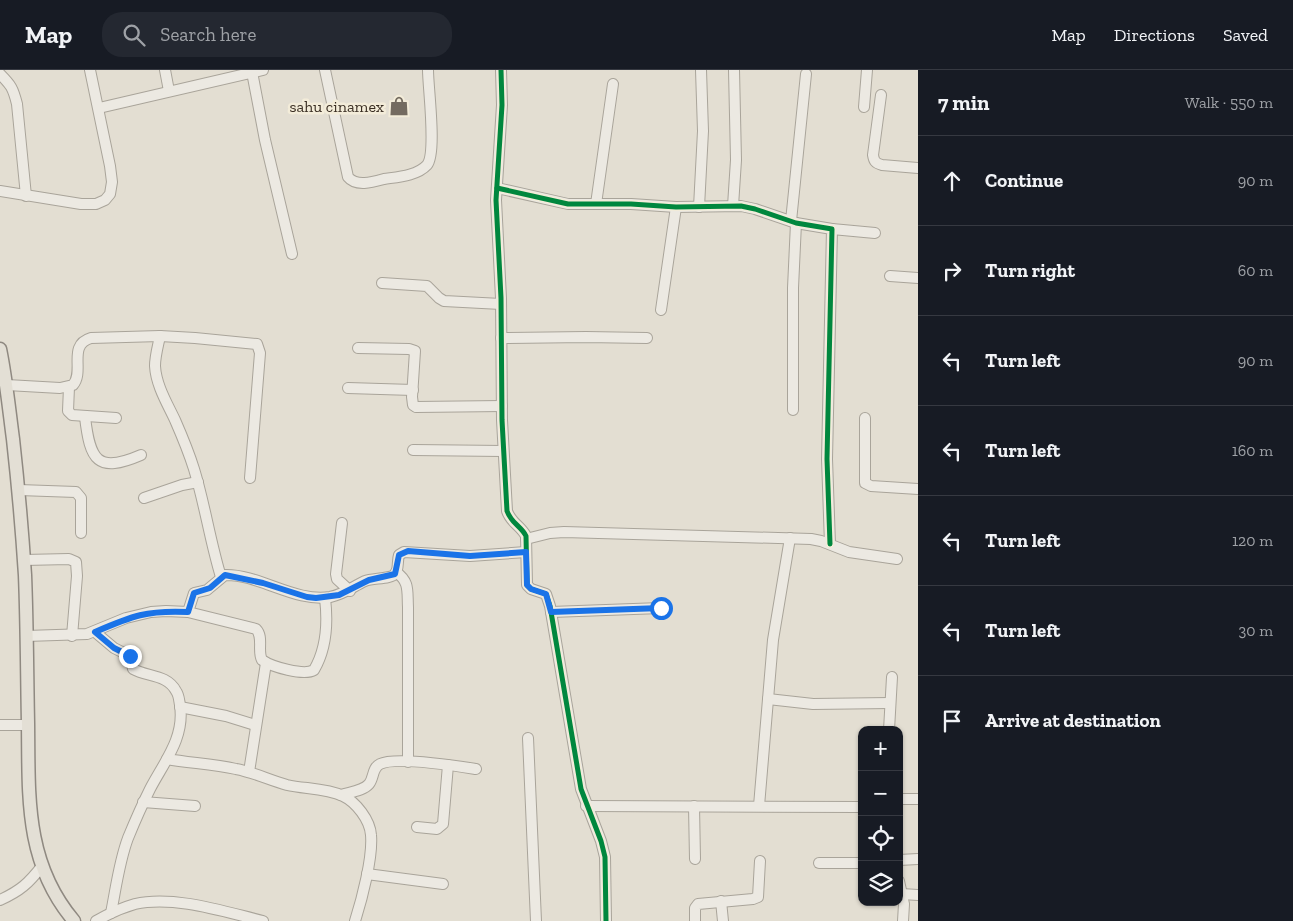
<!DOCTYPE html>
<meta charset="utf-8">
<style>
body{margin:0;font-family:"Zilla Slab",serif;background:#242831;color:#f1f3f6}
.controls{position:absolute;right:15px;bottom:15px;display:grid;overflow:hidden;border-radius:10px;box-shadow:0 1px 4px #0004}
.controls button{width:45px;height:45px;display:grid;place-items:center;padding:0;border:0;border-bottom:1px solid #363941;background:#171b24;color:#f1f3f6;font:25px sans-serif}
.stop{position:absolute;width:15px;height:15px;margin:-11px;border:4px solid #1a73e8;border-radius:50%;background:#fff}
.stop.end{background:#1a73e8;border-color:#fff;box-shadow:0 1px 5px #0008}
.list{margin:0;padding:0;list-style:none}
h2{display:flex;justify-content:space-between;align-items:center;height:65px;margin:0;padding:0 20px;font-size:21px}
h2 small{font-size:16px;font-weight:400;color:#9ea1a6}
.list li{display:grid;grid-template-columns:32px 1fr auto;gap:15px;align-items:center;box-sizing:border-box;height:90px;padding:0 20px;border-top:1px solid #363941}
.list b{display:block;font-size:19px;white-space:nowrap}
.list em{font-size:16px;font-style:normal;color:#9ea1a6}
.icon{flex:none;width:28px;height:28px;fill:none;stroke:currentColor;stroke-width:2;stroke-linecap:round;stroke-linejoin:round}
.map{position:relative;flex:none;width:918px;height:851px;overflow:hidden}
header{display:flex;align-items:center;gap:30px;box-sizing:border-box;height:70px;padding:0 25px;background:#171b24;border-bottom:1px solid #363941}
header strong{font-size:24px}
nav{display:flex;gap:28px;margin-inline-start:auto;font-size:18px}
.search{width:350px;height:45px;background:#242831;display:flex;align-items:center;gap:12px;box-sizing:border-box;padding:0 18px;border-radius:20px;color:#9ea1a6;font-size:19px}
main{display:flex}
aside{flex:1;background:#171b24}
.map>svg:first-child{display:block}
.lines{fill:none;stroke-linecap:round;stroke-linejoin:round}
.minor-casing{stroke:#a9a49a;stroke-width:12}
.major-casing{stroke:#8f8981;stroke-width:15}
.minor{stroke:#ece9e2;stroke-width:10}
.major{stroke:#e3dfd5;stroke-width:12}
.cycleway-casing{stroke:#f3ecd9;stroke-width:8}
.cycleway{stroke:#00873e;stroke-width:5}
.route{stroke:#1a73e8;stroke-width:6}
.labels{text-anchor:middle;stroke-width:5;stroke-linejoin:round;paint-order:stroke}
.poi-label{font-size:16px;fill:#392d22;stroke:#f3ecd9;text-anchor:end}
</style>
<header>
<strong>Map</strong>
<div class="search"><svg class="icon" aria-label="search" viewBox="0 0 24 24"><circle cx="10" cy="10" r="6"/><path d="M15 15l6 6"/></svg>Search here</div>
<nav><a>Map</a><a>Directions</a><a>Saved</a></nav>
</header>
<main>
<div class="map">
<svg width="918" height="851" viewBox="0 0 918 851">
<rect width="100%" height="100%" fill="#e3ded2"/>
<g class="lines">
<defs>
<g id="minor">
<polyline points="165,0 169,21"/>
<path d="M325,0l23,107c8,10 25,5 36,2 13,-2 33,-3 43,-14 10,-12 1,-77 1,-95"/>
<path d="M501,0l1,35 -6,95 5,98 1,122 5,91c4,12 14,15 19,25l1,49 4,4 15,5 4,12 31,183 20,52 4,16 1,64"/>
<polyline points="252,2 265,70 292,184"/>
<path d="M0,4c11,11 13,14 17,30l9,92"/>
<path d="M881,25l-8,60c1,6 2,8 9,10l36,3"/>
<polyline points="864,37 867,0"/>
<polyline points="99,38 263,0"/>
<polyline points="497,118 568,134 631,134 676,137 741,136 755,139 796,153 832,159 827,389 830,474"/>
<polyline points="0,121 81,134 96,134 105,130 110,124 112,112 110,96 90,0"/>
<polyline points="596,134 613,14"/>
<polyline points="733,136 736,90 734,0"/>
<polyline points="699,137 703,61 701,0"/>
<polyline points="791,151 806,4"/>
<polyline points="832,159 875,163"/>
<polyline points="890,206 918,208"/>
<polyline points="382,213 427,216 439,228 444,231 501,234"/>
<polyline points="661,240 676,137"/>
<path d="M160,266c-2,10 -5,20 -5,30 1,19 12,37 20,54 7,16 14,33 19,49 11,36 16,72 27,108"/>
<polyline points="501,268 586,267 647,268"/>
<polyline points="358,278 409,279 415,281 412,327 413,335 416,337 502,336"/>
<path d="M7,315l53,3 13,-3c12,-14 -6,-40 18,-47l69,-2 35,2 62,6 3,9 -10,125"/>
<polyline points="69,317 68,341 72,345 116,348"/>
<polyline points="348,318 413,320"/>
<polyline points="793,340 793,218 796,153"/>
<path d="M85,347c5,43 12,57 56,38"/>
<polyline points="865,348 865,413 871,416 918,419"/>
<polyline points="413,380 503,381"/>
<polyline points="19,420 76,422 81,428 81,463"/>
<polyline points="144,428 182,415 198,412"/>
<polyline points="342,453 336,504 337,509 350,521"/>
<polyline points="526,469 550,463 564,462 811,469 821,471 849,482 897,489"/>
<polyline points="24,490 69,489 76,492 77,506 72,566"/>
<path d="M396,502c14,10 11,19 12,35v155"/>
<path d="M188,542l6,-19 13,-3 18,-15c34,-1 71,28 105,22 15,-3 22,-10 35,-16 7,-3 26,-2 30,-7 4,-4 2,-13 4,-19l5,-3 66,4 56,-4"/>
<polyline points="551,542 661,538"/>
<path d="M95,562l19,16 16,8 3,13c14,8 34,5 43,22 3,4 3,9 4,14 5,33 -16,57 -30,84 -8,16 -15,32 -22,49 -9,24 -12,50 -17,75"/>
<path d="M26,566l61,-2 39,-16 25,-6 15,-1 22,1 68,17c8,8 1,22 6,31 10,7 42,16 52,10 13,-22 14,-47 11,-72"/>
<polyline points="768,629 813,634 890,633"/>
<polyline points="180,637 226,646 255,655"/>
<polyline points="0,655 28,655"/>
<polyline points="889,660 892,607"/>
<polyline points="528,668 536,851"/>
<path d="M167,689c23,4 46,5 69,10 17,3 33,11 51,16 17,4 39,3 56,11 13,6 27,24 28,39 2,22 -9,64 -16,86"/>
<polyline points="249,702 266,593"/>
<path d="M341,725c9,-3 22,-4 28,-11 5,-6 3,-16 11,-20 16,-8 77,2 96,5"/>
<polyline points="899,729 918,729"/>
<polyline points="143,732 195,736"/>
<polyline points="586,736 862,737"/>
<polyline points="694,736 695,789"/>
<polyline points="759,736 773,570 790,468"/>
<polyline points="417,757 437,759 443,754 448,695"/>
<polyline points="899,790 918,789"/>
<polyline points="819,793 862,793"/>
<polyline points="367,804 443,814"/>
<polyline points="899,811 904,834 903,851"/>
<polyline points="902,824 918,825"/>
<path d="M0,830c20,-9 29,-17 42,-34"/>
<polyline points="721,831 723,851"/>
<path d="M96,851c12,-7 25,-13 39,-17 39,-9 90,8 128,17"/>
<polyline points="695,851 695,838 698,834 753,829 758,827 760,791"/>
</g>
<path id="major" d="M0,279c6,29 9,60 13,90 5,45 9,90 12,136 2,49 2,99 3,148 1,72 -4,139 46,198"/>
</defs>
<!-- minor casing -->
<use href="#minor" class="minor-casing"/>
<!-- major casing -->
<use href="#major" class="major-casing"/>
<!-- minor -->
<use href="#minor" class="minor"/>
<!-- major -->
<use href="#major" class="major"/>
<defs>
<g id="cycleway">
<path d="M501,0l1,35 -6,95 5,98 1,122 5,91c4,12 14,15 19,25l1,49 4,4 15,5 4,12 31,183 20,52 4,16 1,64"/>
<polyline points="497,118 568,134 631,134 676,137 741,136 755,139 796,153 832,159 827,389 830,474"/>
</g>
</defs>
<!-- cycleway casing -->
<use href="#cycleway" class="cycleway-casing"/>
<!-- cycleway -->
<use href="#cycleway" class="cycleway"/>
</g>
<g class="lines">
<!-- route -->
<path class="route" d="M130,586l-16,-8 -19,-16c37,-16 52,-22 93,-20l6,-19 16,-5 15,-13 38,8 44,14 9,1 23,-3 30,-15 26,-6 4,-19 9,-4 62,5 56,-4 1,33 4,4 15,5 5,18 110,-4"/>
</g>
<!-- icons -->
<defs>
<symbol id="shop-bare" viewBox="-9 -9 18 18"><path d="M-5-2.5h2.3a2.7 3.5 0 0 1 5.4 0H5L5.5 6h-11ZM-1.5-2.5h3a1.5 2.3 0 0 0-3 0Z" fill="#746b60" stroke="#f3ecd9" stroke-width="2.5" paint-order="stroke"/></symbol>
</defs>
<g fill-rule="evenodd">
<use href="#shop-bare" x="385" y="22" width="28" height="28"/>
</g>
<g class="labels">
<!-- poi labels -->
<g class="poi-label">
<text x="384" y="42">sahu cinamex</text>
</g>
</g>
</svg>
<div class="controls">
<button>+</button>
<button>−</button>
<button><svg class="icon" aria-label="locate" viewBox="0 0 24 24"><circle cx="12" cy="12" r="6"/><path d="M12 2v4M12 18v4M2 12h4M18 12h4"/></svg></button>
<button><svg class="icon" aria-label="layers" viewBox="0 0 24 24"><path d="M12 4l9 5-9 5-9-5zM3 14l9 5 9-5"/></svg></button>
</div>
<div class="stop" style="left:661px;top:538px"></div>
<div class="stop end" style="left:130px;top:586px"></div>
</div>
<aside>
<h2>7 min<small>Walk · 550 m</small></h2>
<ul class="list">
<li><svg class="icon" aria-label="ahead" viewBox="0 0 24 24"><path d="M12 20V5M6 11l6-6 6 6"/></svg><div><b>Continue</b></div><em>90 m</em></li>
<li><svg class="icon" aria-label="right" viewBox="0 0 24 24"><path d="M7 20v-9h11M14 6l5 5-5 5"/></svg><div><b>Turn right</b></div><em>60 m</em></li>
<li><svg class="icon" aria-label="left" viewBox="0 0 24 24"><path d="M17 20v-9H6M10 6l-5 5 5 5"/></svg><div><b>Turn left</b></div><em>90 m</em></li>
<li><svg class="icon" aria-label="left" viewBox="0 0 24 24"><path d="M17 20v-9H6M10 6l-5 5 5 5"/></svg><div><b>Turn left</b></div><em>160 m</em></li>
<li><svg class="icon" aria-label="left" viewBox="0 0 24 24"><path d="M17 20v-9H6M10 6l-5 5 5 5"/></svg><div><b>Turn left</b></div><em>120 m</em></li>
<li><svg class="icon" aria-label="left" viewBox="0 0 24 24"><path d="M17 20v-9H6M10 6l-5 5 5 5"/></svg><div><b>Turn left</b></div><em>30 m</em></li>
<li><svg class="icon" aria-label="arrive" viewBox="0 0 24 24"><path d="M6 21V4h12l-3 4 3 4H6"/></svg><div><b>Arrive at destination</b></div></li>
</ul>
</aside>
</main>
